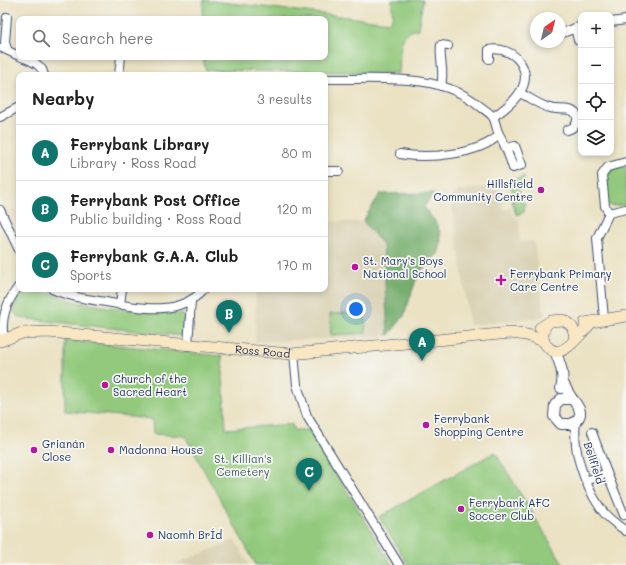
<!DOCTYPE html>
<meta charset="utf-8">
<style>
body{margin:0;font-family:Mali,sans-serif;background:#f2f2f2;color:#222}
.controls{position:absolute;right:12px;top:12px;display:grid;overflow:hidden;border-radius:8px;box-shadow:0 2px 6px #0003}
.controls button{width:36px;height:36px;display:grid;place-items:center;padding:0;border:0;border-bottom:1px solid #e0e0e0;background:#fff;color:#222;font:20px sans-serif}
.compass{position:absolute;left:530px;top:12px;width:36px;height:36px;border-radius:50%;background:#fff;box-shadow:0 2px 6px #0003;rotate:35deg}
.you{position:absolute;left:356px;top:309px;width:14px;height:14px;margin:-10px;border:3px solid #fff;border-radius:50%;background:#1a73e8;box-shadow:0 0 0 6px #1a73e833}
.badge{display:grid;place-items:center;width:26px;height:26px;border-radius:50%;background:#0f766e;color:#fff;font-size:13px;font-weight:700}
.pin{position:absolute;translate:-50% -33px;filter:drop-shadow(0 1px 2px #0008)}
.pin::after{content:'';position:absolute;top:21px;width:14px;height:12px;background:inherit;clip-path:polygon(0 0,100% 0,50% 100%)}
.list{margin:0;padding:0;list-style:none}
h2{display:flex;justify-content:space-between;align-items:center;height:52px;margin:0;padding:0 16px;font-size:17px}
h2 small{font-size:13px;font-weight:400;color:#767676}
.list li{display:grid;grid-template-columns:26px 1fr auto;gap:12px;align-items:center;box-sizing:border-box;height:56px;padding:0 16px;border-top:1px solid #e0e0e0}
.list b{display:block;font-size:15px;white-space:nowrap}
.list p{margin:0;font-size:13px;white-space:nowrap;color:#767676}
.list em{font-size:13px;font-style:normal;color:#767676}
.icon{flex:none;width:22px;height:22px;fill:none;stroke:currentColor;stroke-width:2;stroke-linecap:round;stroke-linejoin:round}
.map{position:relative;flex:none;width:626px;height:565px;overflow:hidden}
.search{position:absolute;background:#fff;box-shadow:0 2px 6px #0003;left:16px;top:16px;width:312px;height:44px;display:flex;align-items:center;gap:10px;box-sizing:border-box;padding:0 14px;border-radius:8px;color:#767676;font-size:15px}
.panel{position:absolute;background:#fff;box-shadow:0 2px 6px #0003;left:16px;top:72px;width:312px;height:220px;border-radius:8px}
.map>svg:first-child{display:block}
.built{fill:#d9d1b4}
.green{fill:#92c97c;stroke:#567c6d}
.forest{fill:#75ad6c;stroke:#486e65}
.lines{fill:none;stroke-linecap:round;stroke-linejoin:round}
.minor-casing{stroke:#3a4a6d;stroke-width:10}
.tertiary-casing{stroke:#3a4a6d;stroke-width:12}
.secondary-casing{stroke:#3a4a6d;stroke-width:12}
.minor{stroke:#fff;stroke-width:8}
.tertiary{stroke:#fff;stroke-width:10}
.secondary{stroke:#f9e7c3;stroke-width:11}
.poi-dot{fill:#b5179e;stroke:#f6f6f2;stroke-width:1.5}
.labels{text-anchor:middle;stroke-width:3.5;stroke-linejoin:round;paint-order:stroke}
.poi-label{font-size:11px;fill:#1b2f5e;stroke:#f6f6f2;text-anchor:start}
.street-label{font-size:11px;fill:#1b2f5e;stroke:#f6f6f2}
.park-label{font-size:11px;fill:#3f5d67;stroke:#f6f6f2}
</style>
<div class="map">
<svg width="626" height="565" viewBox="0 0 626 565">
<rect width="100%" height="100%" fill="#f6f6f2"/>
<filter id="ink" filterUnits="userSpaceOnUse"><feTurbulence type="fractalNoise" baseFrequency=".025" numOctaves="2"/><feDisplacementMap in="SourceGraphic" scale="8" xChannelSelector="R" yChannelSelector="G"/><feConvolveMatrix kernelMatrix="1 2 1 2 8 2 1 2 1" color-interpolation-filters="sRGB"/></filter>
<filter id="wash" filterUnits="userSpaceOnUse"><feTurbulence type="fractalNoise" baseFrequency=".012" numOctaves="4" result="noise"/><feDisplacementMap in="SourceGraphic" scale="16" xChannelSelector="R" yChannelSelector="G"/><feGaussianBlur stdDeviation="0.9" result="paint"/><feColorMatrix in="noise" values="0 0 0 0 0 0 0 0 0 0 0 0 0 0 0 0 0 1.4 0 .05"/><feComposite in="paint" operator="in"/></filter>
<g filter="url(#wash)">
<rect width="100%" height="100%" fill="#ebe2c3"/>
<!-- built -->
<g class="built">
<polygon points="493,186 501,192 503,209 511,209 514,218 519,219 520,242 534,241 544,317 470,325 451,199 458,191"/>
<polygon points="325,221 363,222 383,245 388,336 255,342 256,289 325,289"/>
<polygon points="235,540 249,565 173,565"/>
</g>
<!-- green -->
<g class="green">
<path d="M204,0l186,22 3,-7 -2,-15h32l-5,29c-22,4 -17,26 -19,44l-193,-3 -4,-13h123v-38h-123z"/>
<polygon points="626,166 626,205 610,206 607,203 605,174 608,169"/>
<polygon points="525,176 523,183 521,183 519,191 521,202 525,203 524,212 516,215 511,197 513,196 510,181"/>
<path d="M24,289c20,0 39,10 59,14 34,6 67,9 101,12l-1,21 -164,-18 -6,-7 8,-20z"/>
<polygon points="365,312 366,333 331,335 330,314"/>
<polygon points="65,340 222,356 226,429 292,424 294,430 310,430 392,565 256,565 185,436 153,434 152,419 65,411"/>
<polygon points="495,452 564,565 408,565 379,517"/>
</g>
<!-- forest -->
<polygon class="forest" points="434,193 424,207 435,221 440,232 441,244 438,254 418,274 404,316 388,336 383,245 363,221 380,194"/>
</g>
<g filter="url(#ink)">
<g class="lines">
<defs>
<g id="minor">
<polyline points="611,22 626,20"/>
<polyline points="575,28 578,40"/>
<polyline points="560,34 581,26"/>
<polyline points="2,48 19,56"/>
<polyline points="7,49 5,42 7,17"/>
<path d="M22,57c9,4 20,7 22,18"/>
<path d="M489,59v-9c24,-5 46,20 31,42 -6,10 -18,19 -27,25"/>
<polyline points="119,75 121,57"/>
<path d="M325,79c51,1 115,-8 156,28 4,3 9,6 12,10 3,5 3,12 6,17 6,11 10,21 14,34l9,-3 -7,-19 -8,2"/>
<path d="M441,86c4,-16 -2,-26 0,-41l7,1"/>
<path d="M520,93c10,5 19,12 30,15 9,3 20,-2 27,7 1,9 -2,13 -10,15"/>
<polyline points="0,117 19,107"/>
<path d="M400,154c27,5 79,1 99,-19"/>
<polyline points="325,171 339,171"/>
<polyline points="0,210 19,250"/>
<polyline points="609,213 605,206 602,175 608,167 626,162"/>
<path d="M52,289c17,8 35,10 54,13 32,6 74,15 98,-13"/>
<polyline points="120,305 122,289"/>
<polyline points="604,319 597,238 609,213 626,209"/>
<path d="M4,339c-4,-19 3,-38 15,-53"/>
<polyline points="188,346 191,300"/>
<polyline points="294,354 297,385 307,416 399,565"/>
<path d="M576,421c-4,30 8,63 25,88 6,9 16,16 25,22"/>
<polyline points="592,432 607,473"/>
<polyline points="586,481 607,473 624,515"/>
</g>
<g id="tertiary">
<path d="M555,351c5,12 10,24 6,37"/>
<path d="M563,383c3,5 5,10 8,14 7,10 16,17 1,27h-11l-7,-8 1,-11 6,-6h11"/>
</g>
<g id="secondary">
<polyline points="585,323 626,316"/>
<path d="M546,325c-3,7 -5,13 0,20 15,20 35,-13 46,-23"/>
<path d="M540,328l11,-7 11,-1c10,3 13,9 12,20"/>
<path id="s1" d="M0,341l22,-8 26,-1 243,22 219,-21 17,2 17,6"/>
</g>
</defs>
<!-- minor casing -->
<use href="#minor" class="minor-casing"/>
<!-- tertiary casing -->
<use href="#tertiary" class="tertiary-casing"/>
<!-- secondary casing -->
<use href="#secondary" class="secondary-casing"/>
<!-- minor -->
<use href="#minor" class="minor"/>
<!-- tertiary -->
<use href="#tertiary" class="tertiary"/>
<!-- secondary -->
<use href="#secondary" class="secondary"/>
</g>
</g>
<!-- markers -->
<g class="poi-dot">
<circle cx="541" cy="190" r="4"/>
<circle cx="355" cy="267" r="4"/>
<path d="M499 274h4v4h4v4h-4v4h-4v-4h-4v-4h4z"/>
<circle cx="105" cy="385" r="4"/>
<circle cx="426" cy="425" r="4"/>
<circle cx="34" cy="450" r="4"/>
<circle cx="111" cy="450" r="4"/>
<circle cx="461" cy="509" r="4"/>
<circle cx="150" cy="535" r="4"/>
</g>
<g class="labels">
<!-- poi labels -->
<g class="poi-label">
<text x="533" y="188" text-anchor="end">Hillsfield<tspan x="533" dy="13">Community Centre</tspan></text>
<text x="363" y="265">St. Mary's Boys<tspan x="363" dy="13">National School</tspan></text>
<text x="510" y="278">Ferrybank Primary<tspan x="510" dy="13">Care Centre</tspan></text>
<text x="113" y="383">Church of the<tspan x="113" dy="13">Sacred Heart</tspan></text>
<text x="434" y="423">Ferrybank<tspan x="434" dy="13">Shopping Centre</tspan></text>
<text x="42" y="448">Grianán<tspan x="42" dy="13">Close</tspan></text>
<text x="119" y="454">Madonna House</text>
<text x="469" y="507">Ferrybank AFC<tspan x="469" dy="13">Soccer Club</tspan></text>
<text x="158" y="539">Naomh BrÍd</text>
</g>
<!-- street labels -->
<g class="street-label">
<text dy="4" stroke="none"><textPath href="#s1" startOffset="265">Ross Road</textPath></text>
<text transform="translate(594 463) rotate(72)" y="4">Bellfield</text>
</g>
<!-- park labels -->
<g class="park-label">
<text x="243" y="463">St. Killian's<tspan x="243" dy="13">Cemetery</tspan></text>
</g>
</g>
</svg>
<div class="controls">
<button>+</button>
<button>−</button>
<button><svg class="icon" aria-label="locate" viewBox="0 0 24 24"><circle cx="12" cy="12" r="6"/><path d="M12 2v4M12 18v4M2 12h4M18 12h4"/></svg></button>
<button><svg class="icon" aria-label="layers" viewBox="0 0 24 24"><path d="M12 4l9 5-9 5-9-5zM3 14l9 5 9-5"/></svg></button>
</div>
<svg class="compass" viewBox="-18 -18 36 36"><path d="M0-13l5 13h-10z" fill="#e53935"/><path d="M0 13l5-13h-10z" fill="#767676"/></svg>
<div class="you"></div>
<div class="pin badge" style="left:422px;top:361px">A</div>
<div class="pin badge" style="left:229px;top:333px">B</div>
<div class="pin badge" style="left:309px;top:491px">C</div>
<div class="search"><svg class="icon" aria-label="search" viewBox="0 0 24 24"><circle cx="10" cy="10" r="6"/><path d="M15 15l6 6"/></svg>Search here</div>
<section class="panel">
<h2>Nearby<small>3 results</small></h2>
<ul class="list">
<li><span class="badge">A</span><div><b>Ferrybank Library</b><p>Library · Ross Road</p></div><em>80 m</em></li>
<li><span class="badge">B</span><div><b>Ferrybank Post Office</b><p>Public building · Ross Road</p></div><em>120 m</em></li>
<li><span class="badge">C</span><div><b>Ferrybank G.A.A. Club</b><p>Sports</p></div><em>170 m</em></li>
</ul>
</section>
</div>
